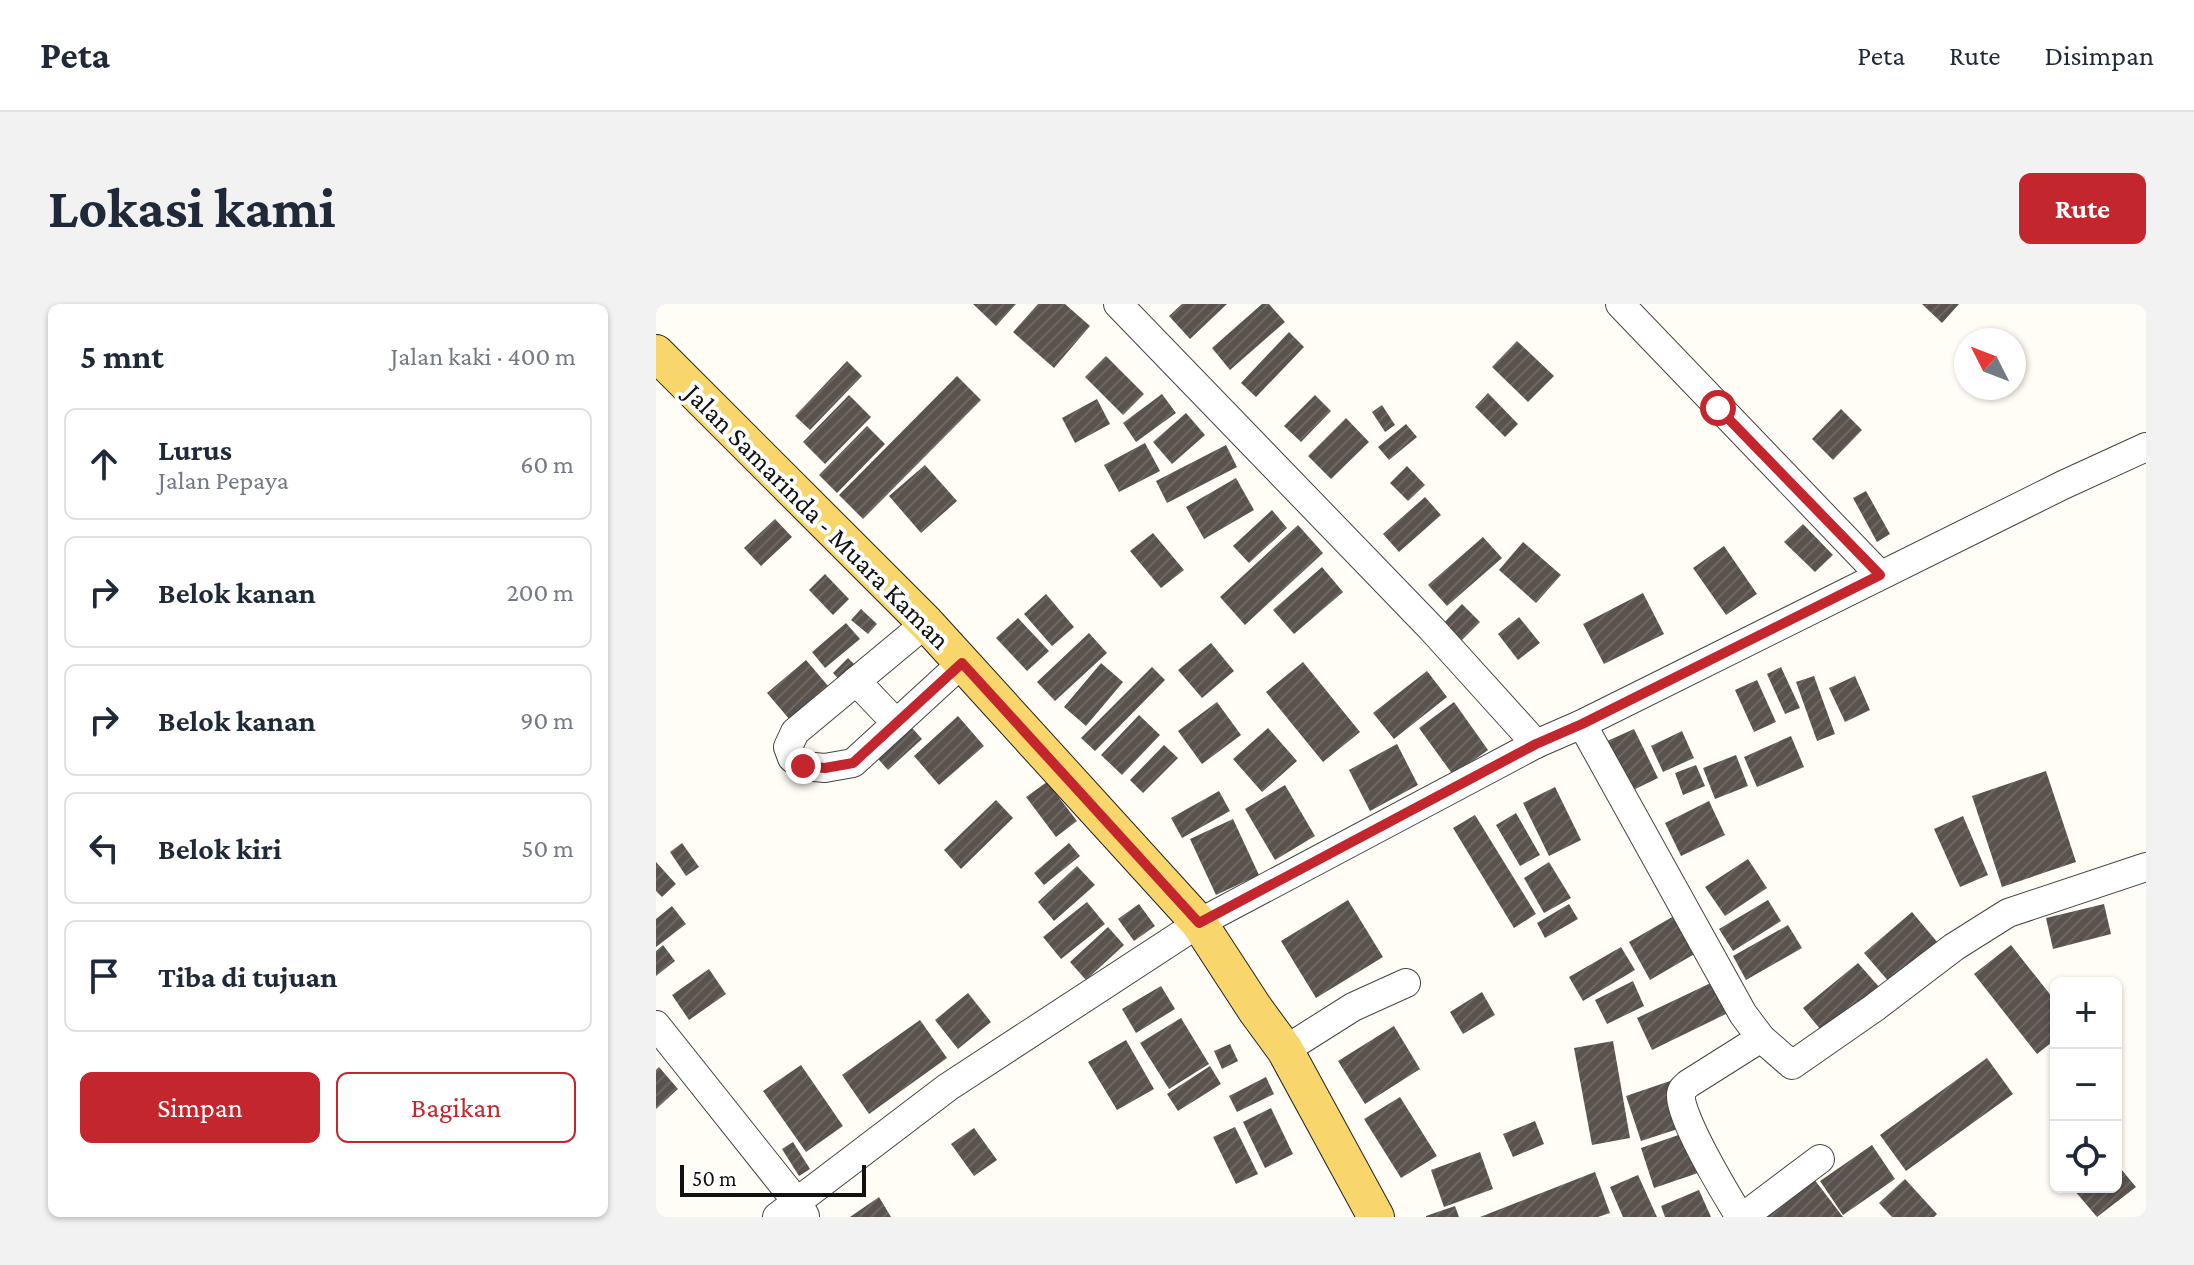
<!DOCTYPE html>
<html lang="id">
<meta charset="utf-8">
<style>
body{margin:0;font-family:"Crimson Pro",serif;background:#f2f2f3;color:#1f2937}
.controls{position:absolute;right:24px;bottom:24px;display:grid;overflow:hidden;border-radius:12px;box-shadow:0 2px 6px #0004}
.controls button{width:72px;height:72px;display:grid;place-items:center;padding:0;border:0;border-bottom:2px solid #e0e1e3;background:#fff;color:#1f2937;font:40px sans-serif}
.compass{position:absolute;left:1298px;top:24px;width:72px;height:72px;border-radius:50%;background:#fff;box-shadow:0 2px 6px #0004;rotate:312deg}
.scale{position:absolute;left:24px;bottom:20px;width:186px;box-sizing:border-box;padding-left:8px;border:4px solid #111;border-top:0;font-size:22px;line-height:28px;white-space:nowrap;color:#111;-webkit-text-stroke:6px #fff;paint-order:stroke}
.stop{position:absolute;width:24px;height:24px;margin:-18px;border:6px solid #c4262e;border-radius:50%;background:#fff}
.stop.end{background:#c4262e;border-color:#fff;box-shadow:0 2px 8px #0008}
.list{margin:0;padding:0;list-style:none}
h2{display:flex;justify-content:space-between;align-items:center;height:104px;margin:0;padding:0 32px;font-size:34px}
h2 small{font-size:26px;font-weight:400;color:#747a83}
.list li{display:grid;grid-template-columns:52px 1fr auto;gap:24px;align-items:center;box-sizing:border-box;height:112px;margin:0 16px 16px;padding:0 16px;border:2px solid #e0e1e3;border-radius:12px}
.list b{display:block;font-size:30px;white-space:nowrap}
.list p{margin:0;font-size:26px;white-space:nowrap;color:#747a83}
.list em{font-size:26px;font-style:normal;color:#747a83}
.actions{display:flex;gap:16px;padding:24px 32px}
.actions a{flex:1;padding:18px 0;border:2px solid #c4262e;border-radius:12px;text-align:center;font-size:28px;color:#c4262e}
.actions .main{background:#c4262e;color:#fff}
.icon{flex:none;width:44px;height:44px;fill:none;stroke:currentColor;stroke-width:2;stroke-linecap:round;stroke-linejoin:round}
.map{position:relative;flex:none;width:1490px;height:913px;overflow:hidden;border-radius:12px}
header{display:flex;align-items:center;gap:48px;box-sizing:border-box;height:112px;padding:0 40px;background:#fff;border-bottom:2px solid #e0e1e3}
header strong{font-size:38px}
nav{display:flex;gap:44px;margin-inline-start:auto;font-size:28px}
.intro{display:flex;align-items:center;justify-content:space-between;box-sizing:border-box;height:192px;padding:0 48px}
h1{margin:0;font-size:56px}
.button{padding:20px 36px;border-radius:12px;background:#c4262e;color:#fff;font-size:28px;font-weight:700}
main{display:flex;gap:48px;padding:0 48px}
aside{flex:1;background:#fff;border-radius:12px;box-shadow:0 2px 6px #0004}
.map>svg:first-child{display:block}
.building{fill:url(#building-hatch)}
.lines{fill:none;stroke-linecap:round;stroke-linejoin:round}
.minor-casing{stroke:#444;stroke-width:30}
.major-casing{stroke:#222;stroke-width:38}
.minor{stroke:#fff;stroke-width:28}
.major{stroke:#f9d66b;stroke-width:36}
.route{stroke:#c4262e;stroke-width:10}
.labels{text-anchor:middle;stroke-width:8;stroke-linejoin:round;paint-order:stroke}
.street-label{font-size:28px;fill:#111;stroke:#fff}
</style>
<header>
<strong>Peta</strong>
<nav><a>Peta</a><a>Rute</a><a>Disimpan</a></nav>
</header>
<div class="intro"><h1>Lokasi kami</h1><a class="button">Rute</a></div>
<main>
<aside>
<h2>5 mnt<small>Jalan kaki · 400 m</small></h2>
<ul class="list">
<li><svg class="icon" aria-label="ahead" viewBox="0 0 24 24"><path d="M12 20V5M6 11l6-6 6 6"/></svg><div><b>Lurus</b><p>Jalan Pepaya</p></div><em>60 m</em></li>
<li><svg class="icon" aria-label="right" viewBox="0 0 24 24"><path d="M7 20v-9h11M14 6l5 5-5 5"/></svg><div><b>Belok kanan</b></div><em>200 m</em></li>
<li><svg class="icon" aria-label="right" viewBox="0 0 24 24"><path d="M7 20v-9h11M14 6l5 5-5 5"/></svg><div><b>Belok kanan</b></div><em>90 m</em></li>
<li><svg class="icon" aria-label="left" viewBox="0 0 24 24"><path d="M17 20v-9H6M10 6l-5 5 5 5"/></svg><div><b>Belok kiri</b></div><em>50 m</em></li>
<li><svg class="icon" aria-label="arrive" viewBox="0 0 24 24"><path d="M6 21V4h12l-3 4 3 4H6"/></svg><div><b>Tiba di tujuan</b></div></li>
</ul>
<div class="actions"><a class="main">Simpan</a><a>Bagikan</a></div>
</aside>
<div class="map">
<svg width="1490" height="913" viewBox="0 0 1490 913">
<defs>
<pattern id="building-hatch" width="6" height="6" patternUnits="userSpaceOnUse" patternTransform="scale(2)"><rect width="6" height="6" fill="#5a524d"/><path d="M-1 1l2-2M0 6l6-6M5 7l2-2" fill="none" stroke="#6d6662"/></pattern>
</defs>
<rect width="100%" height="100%" fill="#fffdf5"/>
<!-- building -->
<g class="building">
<polygon points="317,0 360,0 340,22"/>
<polygon points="382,0 409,0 434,22 398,64 357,28"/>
<polygon points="526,0 571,0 534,35 513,12"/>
<polygon points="606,0 613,0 629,18 574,66 556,44"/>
<polygon points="1266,0 1303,0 1286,19"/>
<polygon points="633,28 648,43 600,93 585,79"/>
<polygon points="861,37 898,72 872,98 836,63"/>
<polygon points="450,52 488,90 467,111 429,73"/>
<polygon points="191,57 206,72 154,126 139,112"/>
<polygon points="301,72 325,96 207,215 183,191"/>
<polygon points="832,89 862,120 849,133 819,103"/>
<polygon points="506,90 520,109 480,138 467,119"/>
<polygon points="193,91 215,113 169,160 147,138"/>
<polygon points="659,91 675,107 645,138 628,122"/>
<polygon points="441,95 454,120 419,139 406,114"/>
<polygon points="726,101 739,121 729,128 716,108"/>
<polygon points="1185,105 1206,126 1177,156 1156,135"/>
<polygon points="530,109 549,131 516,160 497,138"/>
<polygon points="690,114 713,138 675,175 652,152"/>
<polygon points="750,120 761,133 733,156 722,143"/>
<polygon points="211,122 229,140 181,189 163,171"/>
<polygon points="489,139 504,167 463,188 448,161"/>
<polygon points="570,141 581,163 511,199 500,177"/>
<polygon points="269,161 301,197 265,229 233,192"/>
<polygon points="751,162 769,181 752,197 734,179"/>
<polygon points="580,174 598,206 548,235 530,203"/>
<polygon points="1210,187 1234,230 1221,238 1197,194"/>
<polygon points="769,193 785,211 743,248 727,230"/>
<polygon points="616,206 631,224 593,259 577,242"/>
<polygon points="119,215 136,233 105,262 88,244"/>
<polygon points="1147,220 1177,251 1159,268 1128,238"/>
<polygon points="642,221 667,249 589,321 564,293"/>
<polygon points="497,229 528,266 505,284 474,247"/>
<polygon points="827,233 846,254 791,302 772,281"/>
<polygon points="867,238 905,271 880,299 843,266"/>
<polygon points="1068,242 1101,290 1070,311 1037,264"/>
<polygon points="666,263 687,288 638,330 617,306"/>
<polygon points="169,270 193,295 177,311 153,286"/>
<polygon points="987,289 1008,330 948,360 927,320"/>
<polygon points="390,290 418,323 396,342 368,310"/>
<polygon points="806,300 824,318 800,342 782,325"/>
<polygon points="205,305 221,320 212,330 195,316"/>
<polygon points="863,313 884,339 862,356 842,330"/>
<polygon points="362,314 393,347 371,367 340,334"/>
<polygon points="190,319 204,335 169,364 156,348"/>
<polygon points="433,329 451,349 399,397 381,378"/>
<polygon points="555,339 578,367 546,394 522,366"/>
<polygon points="192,354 203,365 187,380 177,369"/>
<polygon points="150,356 173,383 134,416 111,389"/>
<polygon points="647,358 704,428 667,458 610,388"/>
<polygon points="445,359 467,378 430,422 408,403"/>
<polygon points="496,363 509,376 439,447 425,434"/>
<polygon points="1125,363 1144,404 1129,410 1111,370"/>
<polygon points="771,367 791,393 738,435 717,409"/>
<polygon points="1158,372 1179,430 1161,437 1140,378"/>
<polygon points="1199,372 1214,406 1189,418 1173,384"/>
<polygon points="1101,376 1120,418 1098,428 1079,386"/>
<polygon points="561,398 585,431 546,460 522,427"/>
<polygon points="798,398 832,446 797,471 763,424"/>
<polygon points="483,411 504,431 466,471 445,451"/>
<polygon points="302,412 328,442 283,481 258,452"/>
<polygon points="249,416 266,435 232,466 215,447"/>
<polygon points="612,424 641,457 606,488 577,455"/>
<polygon points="978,425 1002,474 973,488 949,438"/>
<polygon points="1026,427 1038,454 1007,468 995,442"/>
<polygon points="1135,432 1148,463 1101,483 1088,453"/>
<polygon points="741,440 762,481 714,507 693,466"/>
<polygon points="508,441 522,454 487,489 474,476"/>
<polygon points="1080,451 1092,482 1059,495 1047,464"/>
<polygon points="1040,461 1049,482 1027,491 1019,469"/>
<polygon points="1390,467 1420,558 1346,583 1316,492"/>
<polygon points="391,478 421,517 400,533 370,493"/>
<polygon points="629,481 659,532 619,556 589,505"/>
<polygon points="899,483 925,536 893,552 867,499"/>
<polygon points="563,487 574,507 526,534 515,514"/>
<polygon points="340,496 357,514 305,565 288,546"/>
<polygon points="1053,497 1069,531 1025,552 1009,519"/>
<polygon points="860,509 884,551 864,562 840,521"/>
<polygon points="819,511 880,610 858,624 797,524"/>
<polygon points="1307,512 1332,571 1304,583 1278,525"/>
<polygon points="577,515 603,571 560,591 534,535"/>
<polygon points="26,539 43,563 30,572 14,548"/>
<polygon points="413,539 424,552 388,581 378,569"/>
<polygon points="1092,555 1111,584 1069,612 1049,583"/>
<polygon points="0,558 20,580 6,593 0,587"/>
<polygon points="893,558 915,594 888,609 868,574"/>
<polygon points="421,562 439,581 398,617 382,598"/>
<polygon points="692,596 727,653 660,694 625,637"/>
<polygon points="1112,596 1125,617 1077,647 1063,625"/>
<polygon points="431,598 449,620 405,655 387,633"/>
<polygon points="483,600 499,622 478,637 462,615"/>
<polygon points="913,600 922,615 889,634 881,619"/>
<polygon points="1448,600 1455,630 1397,645 1390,614"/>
<polygon points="16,602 30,620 0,643 0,615"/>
<polygon points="1025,608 1047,645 994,676 973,638"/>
<polygon points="1256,608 1282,639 1234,679 1208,649"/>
<polygon points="1132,621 1146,644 1090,676 1077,652"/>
<polygon points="452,623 468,641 430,676 414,658"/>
<polygon points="7,641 19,657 0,672 0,647"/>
<polygon points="1355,641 1400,698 1400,735 1381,750 1318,670"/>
<polygon points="965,643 979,666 927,697 913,673"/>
<polygon points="1202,659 1224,684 1168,730 1147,704"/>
<polygon points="53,665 70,690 33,716 16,691"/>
<polygon points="977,677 988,702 951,720 939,696"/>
<polygon points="1059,677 1074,708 996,746 981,714"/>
<polygon points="505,682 519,705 480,729 466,705"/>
<polygon points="826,688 839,711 807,730 794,708"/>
<polygon points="312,689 335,718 302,745 279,716"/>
<polygon points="525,714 553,760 513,785 484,739"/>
<polygon points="264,716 291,754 213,810 186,771"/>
<polygon points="738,722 764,765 709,800 682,757"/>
<polygon points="470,736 498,785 461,806 432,758"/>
<polygon points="957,737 974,834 936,841 918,744"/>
<polygon points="574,740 582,757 566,765 558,747"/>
<polygon points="1331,754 1357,790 1250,867 1224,831"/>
<polygon points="145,761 187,822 150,848 107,787"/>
<polygon points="554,762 565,780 522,807 511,790"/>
<polygon points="3,763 22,785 0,805 0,766"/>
<polygon points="610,773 618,790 581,808 573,792"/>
<polygon points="1017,776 1031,822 985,837 970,792"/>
<polygon points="744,793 781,852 745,874 708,815"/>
<polygon points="615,804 637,850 609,864 587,818"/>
<polygon points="879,817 888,840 857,853 847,830"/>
<polygon points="579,823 602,870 580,880 557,833"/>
<polygon points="318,824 341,856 318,872 295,840"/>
<polygon points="1034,827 1048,867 998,884 985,844"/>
<polygon points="137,838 154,865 143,872 126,845"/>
<polygon points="1216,841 1239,875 1187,911 1164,877"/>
<polygon points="824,848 837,885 788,903 775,866"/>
<polygon points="1460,859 1480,883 1441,913 1418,886 1422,883 1460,883"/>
<polygon points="939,868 954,909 942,913 824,913"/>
<polygon points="982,871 1001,913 967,913 954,883"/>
<polygon points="1158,875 1187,913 1108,913"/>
<polygon points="1249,875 1281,910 1278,913 1236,913 1223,899"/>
<polygon points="1043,886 1055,913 1009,913 1005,902"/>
<polygon points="223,893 235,913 194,913"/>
<polygon points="799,902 803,913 770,913 770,912"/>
</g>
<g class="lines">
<defs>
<g id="minor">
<polyline points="462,0 776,325 880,440"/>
<polyline points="964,0 1224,271"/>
<polyline points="270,319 139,428 132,443 136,454 147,462 169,464 197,459 306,359"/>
<polyline points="200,377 240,419"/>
<polyline points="926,420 1087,710 1105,734 1136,761 1218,704 1298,643 1352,609 1490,563"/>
<polyline points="0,721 141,898 149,912"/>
<polyline points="629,746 697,703 750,679"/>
<polyline points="121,913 292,783 543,619 880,440 926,420 1407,181 1490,143"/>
<path d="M1084,913c-13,-21 -62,-102 -59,-123 1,-6 3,-6 7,-10l73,-46"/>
<polyline points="1087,913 1164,855"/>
</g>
<polyline id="major" points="0,49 270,319 543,619 599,705 629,746 720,913"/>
</defs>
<!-- minor casing -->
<use href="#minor" class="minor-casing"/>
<!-- major casing -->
<use href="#major" class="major-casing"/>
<!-- minor -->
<use href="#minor" class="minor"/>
<!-- major -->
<use href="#major" class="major"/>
</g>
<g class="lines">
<!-- route -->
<polyline class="route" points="147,462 169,464 197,459 306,359 543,619 880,440 926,420 1224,271 1062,104"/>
</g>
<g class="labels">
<!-- street labels -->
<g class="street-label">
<text transform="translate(162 212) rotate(45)" y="10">Jalan Samarinda - Muara Kaman</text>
</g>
</g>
</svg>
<div class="controls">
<button>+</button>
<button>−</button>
<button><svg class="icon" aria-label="locate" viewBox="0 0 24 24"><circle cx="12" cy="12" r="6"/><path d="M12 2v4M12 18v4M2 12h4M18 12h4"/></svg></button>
</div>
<svg class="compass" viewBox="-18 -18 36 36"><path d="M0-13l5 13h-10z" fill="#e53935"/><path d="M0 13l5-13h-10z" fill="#747a83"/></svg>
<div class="scale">50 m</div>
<div class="stop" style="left:1062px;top:104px"></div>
<div class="stop end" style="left:147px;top:462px"></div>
</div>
</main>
